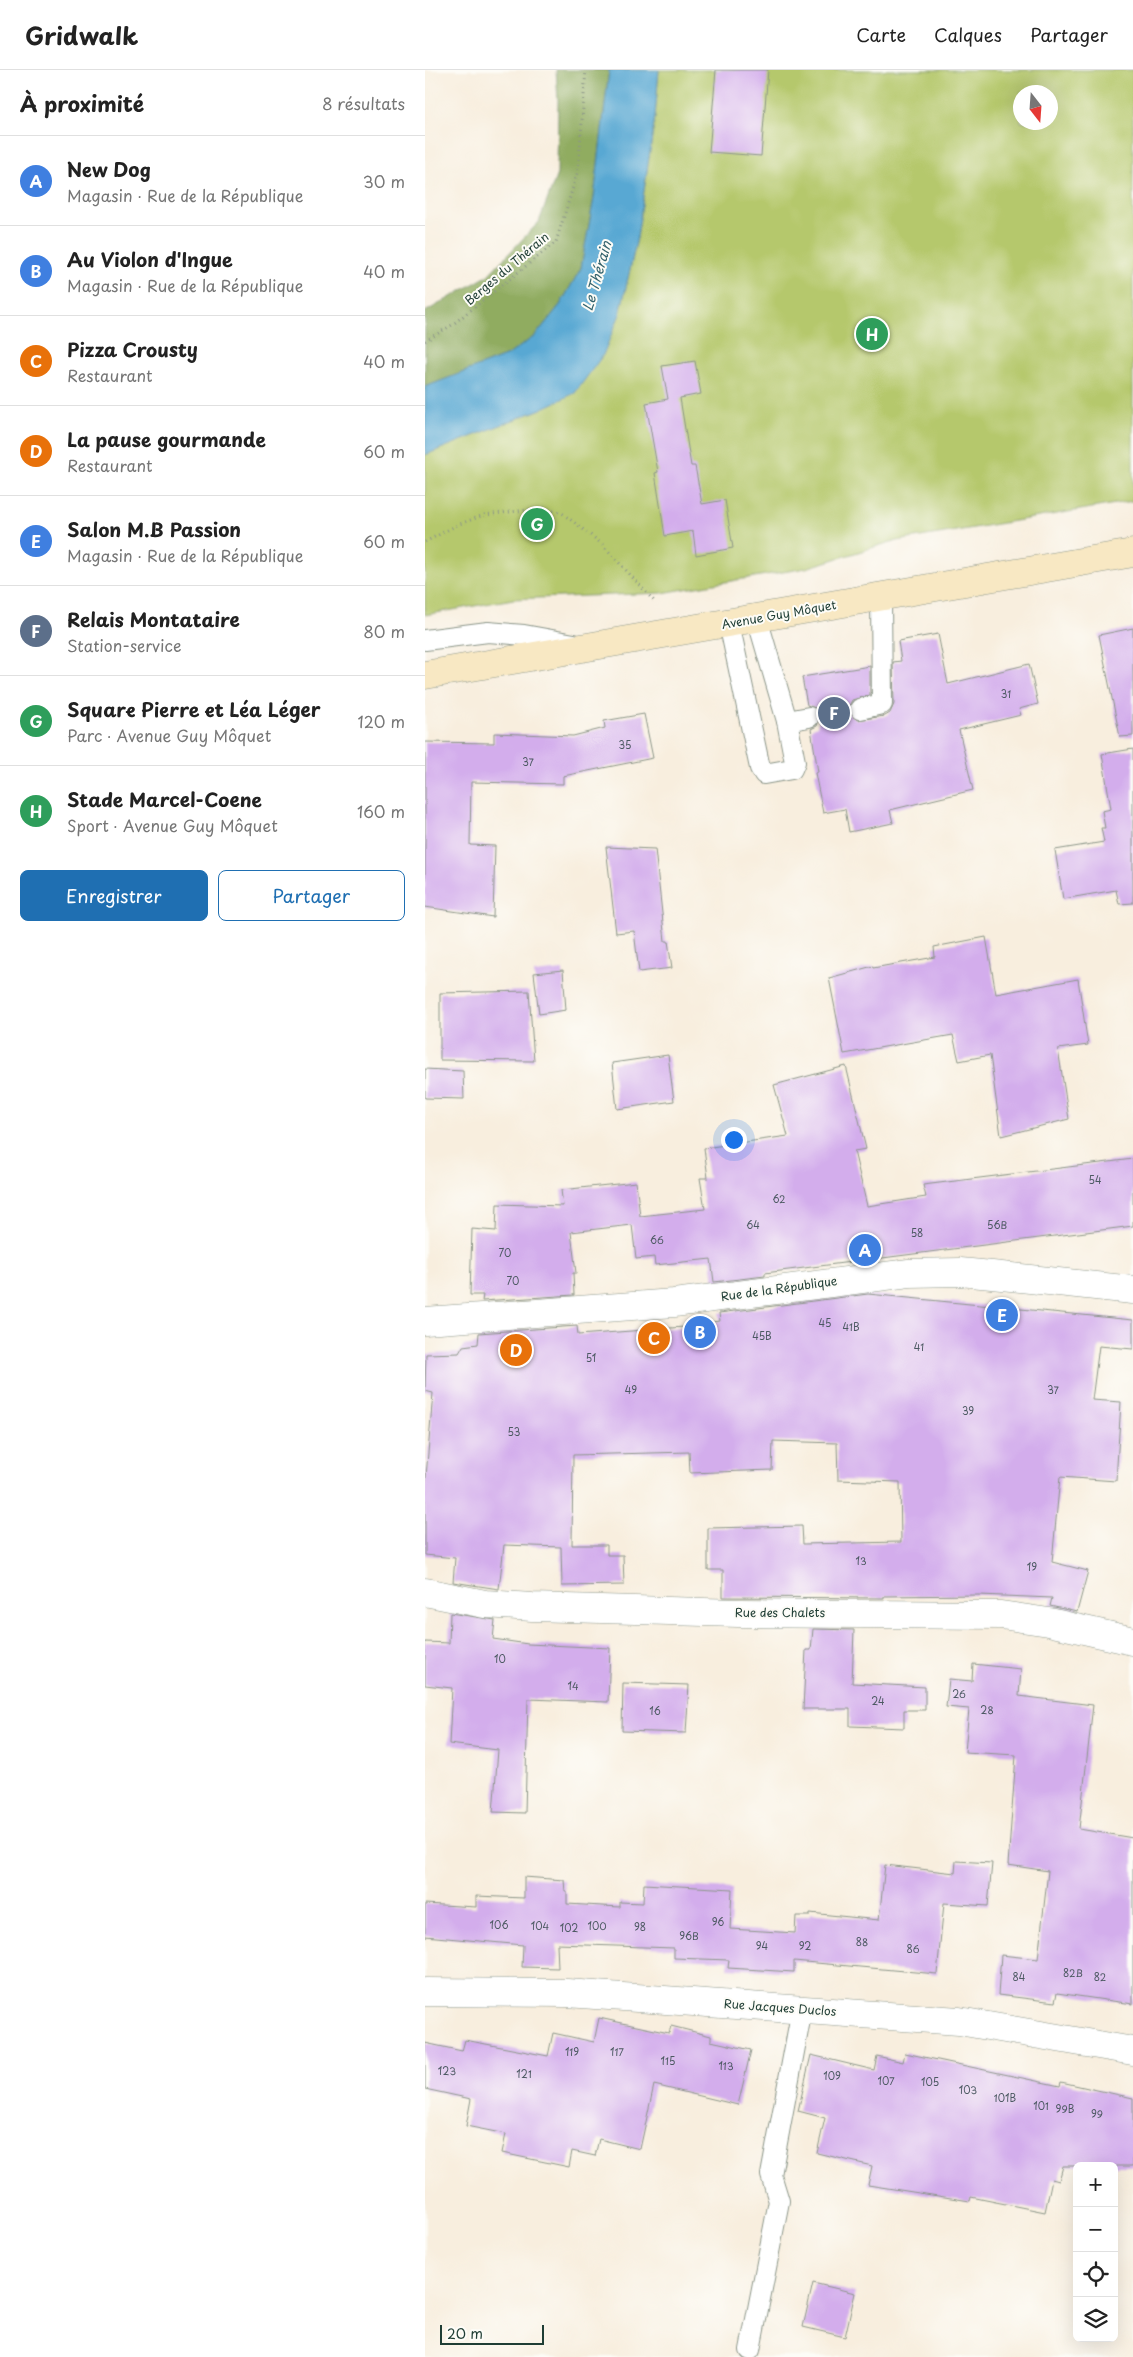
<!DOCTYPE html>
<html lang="fr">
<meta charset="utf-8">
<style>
body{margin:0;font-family:"Playpen Sans",sans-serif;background:#f6f6f6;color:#222}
.controls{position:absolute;right:15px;bottom:15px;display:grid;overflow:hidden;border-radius:8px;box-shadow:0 5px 20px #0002}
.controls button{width:45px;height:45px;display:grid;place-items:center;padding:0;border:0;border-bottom:1px solid #e0e0e0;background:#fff;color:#222;font:25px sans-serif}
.compass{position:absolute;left:588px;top:15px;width:45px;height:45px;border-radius:50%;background:#fff;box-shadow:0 5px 20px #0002;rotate:163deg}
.scale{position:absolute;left:15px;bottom:12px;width:104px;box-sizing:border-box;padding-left:5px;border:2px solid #1f3d34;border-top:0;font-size:14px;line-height:18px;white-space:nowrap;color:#1f3d34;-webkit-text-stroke:4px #fdfcf7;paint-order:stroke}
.you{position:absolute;left:308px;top:1069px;width:18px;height:18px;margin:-12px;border:4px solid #fff;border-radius:50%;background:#1a73e8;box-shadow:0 0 0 8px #1a73e833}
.badge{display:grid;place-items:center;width:32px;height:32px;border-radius:50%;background:#1f6fb2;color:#fff;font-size:16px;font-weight:700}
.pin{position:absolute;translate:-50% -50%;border:2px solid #fff;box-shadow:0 1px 5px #0006}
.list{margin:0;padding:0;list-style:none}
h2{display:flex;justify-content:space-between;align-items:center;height:65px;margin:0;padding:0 20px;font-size:21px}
h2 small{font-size:16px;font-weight:400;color:#767676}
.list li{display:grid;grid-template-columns:32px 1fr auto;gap:15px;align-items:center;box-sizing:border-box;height:90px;padding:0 20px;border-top:1px solid #e0e0e0}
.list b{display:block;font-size:19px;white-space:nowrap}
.list p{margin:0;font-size:16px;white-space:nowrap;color:#767676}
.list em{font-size:16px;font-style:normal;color:#767676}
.actions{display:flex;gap:10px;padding:15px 20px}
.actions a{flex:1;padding:11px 0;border:1px solid #1f6fb2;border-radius:8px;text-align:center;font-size:18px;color:#1f6fb2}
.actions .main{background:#1f6fb2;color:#fff}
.icon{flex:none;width:28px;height:28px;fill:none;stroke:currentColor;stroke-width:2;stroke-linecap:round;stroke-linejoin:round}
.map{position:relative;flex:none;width:708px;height:2287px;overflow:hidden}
header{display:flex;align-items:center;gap:30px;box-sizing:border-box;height:70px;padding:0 25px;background:#fff;border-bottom:1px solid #e0e0e0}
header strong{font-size:24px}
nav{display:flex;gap:28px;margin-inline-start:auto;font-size:18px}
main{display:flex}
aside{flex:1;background:#fff}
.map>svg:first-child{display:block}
.green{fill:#b5c86c;stroke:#6a8250;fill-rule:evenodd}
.forest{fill:#90ac60;stroke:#58744a}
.water{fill:#59a8d3;stroke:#3c7284}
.building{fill:#d3adec}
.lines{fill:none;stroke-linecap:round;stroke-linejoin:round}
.lane-casing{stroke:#8c9689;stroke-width:22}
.street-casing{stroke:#8c9689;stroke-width:29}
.secondary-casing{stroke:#8c9689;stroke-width:29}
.path{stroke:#8c9689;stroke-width:3;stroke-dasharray:1 4;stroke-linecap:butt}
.lane{stroke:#fff;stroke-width:20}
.street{stroke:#fff;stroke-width:28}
.secondary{stroke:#f8e8c3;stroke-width:28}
.labels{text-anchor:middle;stroke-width:4;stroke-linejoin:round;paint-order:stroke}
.number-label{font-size:10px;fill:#4c5962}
.street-label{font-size:12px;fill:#1f3d34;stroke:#fdfcf7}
.water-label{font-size:14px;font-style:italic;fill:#33626c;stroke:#fdfcf7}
</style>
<header>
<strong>Gridwalk</strong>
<nav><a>Carte</a><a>Calques</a><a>Partager</a></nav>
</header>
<main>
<aside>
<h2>À proximité<small>8 résultats</small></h2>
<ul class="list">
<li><span class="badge" style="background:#3f7fe0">A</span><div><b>New Dog</b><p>Magasin · Rue de la République</p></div><em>30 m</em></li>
<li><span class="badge" style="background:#3f7fe0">B</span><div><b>Au Violon d'Ingue</b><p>Magasin · Rue de la République</p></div><em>40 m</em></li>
<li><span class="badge" style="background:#e8710a">C</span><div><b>Pizza Crousty</b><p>Restaurant</p></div><em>40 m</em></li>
<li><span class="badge" style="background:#e8710a">D</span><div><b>La pause gourmande</b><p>Restaurant</p></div><em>60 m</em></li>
<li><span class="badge" style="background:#3f7fe0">E</span><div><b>Salon M.B Passion</b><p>Magasin · Rue de la République</p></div><em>60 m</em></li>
<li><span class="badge" style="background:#5c6f8a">F</span><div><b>Relais Montataire</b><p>Station-service</p></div><em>80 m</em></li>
<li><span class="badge" style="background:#2e9e5b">G</span><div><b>Square Pierre et Léa Léger</b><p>Parc · Avenue Guy Môquet</p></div><em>120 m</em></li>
<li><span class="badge" style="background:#2e9e5b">H</span><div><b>Stade Marcel-Coene</b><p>Sport · Avenue Guy Môquet</p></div><em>160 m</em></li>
</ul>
<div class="actions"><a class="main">Enregistrer</a><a>Partager</a></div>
</aside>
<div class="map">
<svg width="708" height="2287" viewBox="0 0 708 2287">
<rect width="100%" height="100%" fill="#fdfcf7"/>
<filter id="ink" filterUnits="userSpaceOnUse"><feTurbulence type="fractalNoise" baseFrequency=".02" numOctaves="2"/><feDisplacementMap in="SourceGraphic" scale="10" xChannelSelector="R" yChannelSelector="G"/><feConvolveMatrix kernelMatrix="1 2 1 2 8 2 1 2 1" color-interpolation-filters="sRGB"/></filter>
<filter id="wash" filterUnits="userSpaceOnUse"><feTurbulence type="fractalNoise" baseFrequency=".0096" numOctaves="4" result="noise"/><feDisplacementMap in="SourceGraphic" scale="20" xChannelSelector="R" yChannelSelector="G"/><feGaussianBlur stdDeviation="1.12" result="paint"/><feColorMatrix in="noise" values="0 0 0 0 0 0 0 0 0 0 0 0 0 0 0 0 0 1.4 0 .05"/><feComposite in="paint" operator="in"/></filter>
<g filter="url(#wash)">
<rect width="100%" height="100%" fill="#f8eede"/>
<!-- green -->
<path class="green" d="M234,0h474v431l-242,41 -85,26 -144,25 -149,6 -88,16v-160l116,-46 79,-95 17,-76 18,-121zM596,22h30v30h-30z"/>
<!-- forest -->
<polygon class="forest" points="131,0 184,0 169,128 156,198 135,235 110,266 83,285 0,317 0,242 62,206 114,152 132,104 133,30"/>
<!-- water -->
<polygon class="water" points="184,0 234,0 230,47 212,168 195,244 178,285 150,323 116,339 0,385 0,317 83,285 110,266 135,235 156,198 169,128"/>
<g id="blocks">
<!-- building -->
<g class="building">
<polygon points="291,0 343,0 336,86 284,82"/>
<polygon points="270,291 276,324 255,328 266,396 270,396 277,434 300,430 308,478 271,485 268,461 240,466 230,403 233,402 221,333 243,329 237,296"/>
<polygon points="708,558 708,666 695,667 674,565"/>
<polygon points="513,564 523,614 604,594 613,634 594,639 596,645 534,660 548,720 465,740 468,753 424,762 420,739 398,743 390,703 393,702 386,659 392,656 396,645 393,639 382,635 377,607 445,596 445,625 427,630 424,636 424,642 432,650 460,646 465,643 469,634 468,592 476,591 473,571"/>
<polygon points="219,644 228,688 138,706 138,714 46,712 45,775 70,776 68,847 0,837 0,672 69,673 69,663 148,666 180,658 179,651"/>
<polygon points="708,679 708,833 694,834 691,820 638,829 630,780 679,772 676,758 680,758 677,741 686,739 677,684"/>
<polygon points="181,777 230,779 240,871 243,871 247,898 214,902 209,861 191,863"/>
<polygon points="561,867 571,924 653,909 663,975 633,979 644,1049 576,1066 565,985 534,991 528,965 419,984 404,908 448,896 448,898 510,887 509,877"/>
<polygon points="138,900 141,940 114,944 109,903"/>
<polygon points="104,921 109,991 15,990 15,923"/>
<polygon points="243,985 249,1031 192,1039 187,993"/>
<polygon points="421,996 441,1079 429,1081 442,1136 501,1127 498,1115 708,1089 708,1156 340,1203 340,1206 289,1212 286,1189 230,1195 229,1187 211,1189 207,1155 146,1162 151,1203 148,1203 149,1225 57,1231 58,1225 45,1225 47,1159 71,1161 72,1134 138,1136 136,1120 211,1112 215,1146 280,1139 275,1108 283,1108 279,1078 363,1066 349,1015"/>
<polygon points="0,999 38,1001 39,1029 0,1028"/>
<polygon points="443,1224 708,1250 708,1279 674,1276 667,1330 696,1332 691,1411 635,1407 627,1492 663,1501 652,1542 625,1536 627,1528 554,1525 459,1526 459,1528 298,1527 298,1500 283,1500 283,1458 377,1456 378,1474 476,1472 475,1412 413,1410 412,1373 348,1371 347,1400 265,1403 264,1382 148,1385 147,1475 182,1475 182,1485 198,1485 199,1515 137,1516 136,1477 79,1475 74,1519 28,1512 30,1488 0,1485 0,1419 8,1323 0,1321 1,1284 34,1283 38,1276 53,1274 54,1263 152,1256 153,1265 259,1257 260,1255 295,1251 294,1243"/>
<polygon points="25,1543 70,1550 68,1569 103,1574 185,1578 183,1632 103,1629 100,1743 68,1742 73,1680 24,1674 27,1618 0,1615 0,1572 24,1573"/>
<polygon points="388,1559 429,1560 427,1613 500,1617 500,1640 479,1640 479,1658 425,1656 425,1639 378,1639 381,1580 386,1580"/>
<polygon points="548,1594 596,1599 594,1626 668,1635 654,1759 708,1768 708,1934 632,1923 630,1932 573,1925 576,1885 613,1889 623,1801 583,1795 591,1685 540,1682 544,1639 521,1637 524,1609 547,1611"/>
<polygon points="198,1613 264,1615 261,1663 197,1661"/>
<polygon points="531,1791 567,1793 563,1836 519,1833 512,1904 369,1891 369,1902 303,1898 304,1890 249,1888 249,1878 132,1874 133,1898 97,1897 98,1875 0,1866 0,1834 51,1837 51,1826 99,1828 99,1807 139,1810 140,1822 142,1822 142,1834 195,1837 195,1832 218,1833 219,1814 307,1819 305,1859 370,1863 371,1846 385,1846 385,1843 454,1850 460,1795 530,1803"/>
<polygon points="174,1948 244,1963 246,1956 286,1966 286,1971 326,1980 313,2035 229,2015 215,2079 174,2069 170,2086 147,2081 144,2097 77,2083 81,2064 41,2056 46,2029 0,2019 0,1973 37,1981 40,1970 123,1986 128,1963 169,1972"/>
<polygon points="480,1983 635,2016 636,2012 708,2028 708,2096 638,2096 634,2111 627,2109 620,2142 546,2127 545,2131 443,2115 447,2096 392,2083 400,2048 373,2041 386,1985 449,2000 452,1986 478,1992"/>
<polygon points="388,2213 430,2223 420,2267 378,2257"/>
</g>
</g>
</g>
<g filter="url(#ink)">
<use href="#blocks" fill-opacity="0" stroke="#8c9689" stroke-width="1"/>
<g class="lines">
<defs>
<g id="lane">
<polyline points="332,548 362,651 384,647"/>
<polyline points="304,553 335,698 339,704 367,699 370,692 362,651"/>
<polyline points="0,570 63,562 99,565 149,574"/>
<polyline points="435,639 457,634 456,527"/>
<polyline points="325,2280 354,2131 346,2105 377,1939"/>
</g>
<g id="street">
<polyline points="0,1251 249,1233 484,1203 535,1202 567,1205 708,1220"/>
<polyline points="0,1522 60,1534 107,1537 313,1543 576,1545 624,1552 708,1571"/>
<polyline points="0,1922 142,1923 534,1951 708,1981"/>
</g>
<polyline id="secondary" points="0,605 708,483"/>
</defs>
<!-- lane casing -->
<use href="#lane" class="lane-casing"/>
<!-- street casing -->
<use href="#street" class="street-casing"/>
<!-- secondary casing -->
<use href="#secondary" class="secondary-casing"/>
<!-- path -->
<g class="path">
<polyline points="0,271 27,255 131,172 153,101 161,0"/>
<polyline points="0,472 32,455 59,445 119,438 137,443 177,474 230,532"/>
</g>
<!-- lane -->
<use href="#lane" class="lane"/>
<!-- street -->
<use href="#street" class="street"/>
<!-- secondary -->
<use href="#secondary" class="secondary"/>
</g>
</g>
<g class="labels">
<!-- number labels -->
<g class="number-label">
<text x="581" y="628">31</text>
<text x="200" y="679">35</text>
<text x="103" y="696">37</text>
<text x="670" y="1114">54</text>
<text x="354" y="1133">62</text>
<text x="328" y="1159">64</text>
<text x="572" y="1159">56B</text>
<text x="492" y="1167">58</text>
<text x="232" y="1174">66</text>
<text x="80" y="1187">70</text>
<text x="88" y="1215">70</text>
<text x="400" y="1257">45</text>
<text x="426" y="1261">41B</text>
<text x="337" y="1270">45B</text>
<text x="494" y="1281">41</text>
<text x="166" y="1292">51</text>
<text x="206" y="1324">49</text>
<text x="628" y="1324">37</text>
<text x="543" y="1345">39</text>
<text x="89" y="1366">53</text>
<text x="436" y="1495">13</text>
<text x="607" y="1501">19</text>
<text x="75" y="1593">10</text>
<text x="148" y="1620">14</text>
<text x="534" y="1628">26</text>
<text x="453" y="1635">24</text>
<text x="562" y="1644">28</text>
<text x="230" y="1645">16</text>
<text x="293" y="1856">96</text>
<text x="74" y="1859">106</text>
<text x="115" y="1860">104</text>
<text x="172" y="1860">100</text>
<text x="215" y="1861">98</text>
<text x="144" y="1862">102</text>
<text x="264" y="1870">96B</text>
<text x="437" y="1876">88</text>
<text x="337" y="1880">94</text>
<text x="380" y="1880">92</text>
<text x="488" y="1883">86</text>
<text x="648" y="1907">82B</text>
<text x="594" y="1911">84</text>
<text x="675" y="1911">82</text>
<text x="147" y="1986">119</text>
<text x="192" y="1986">117</text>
<text x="243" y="1995">115</text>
<text x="301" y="2000">113</text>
<text x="22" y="2005">123</text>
<text x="99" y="2008">121</text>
<text x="407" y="2010">109</text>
<text x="461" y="2015">107</text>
<text x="505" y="2016">105</text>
<text x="543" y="2024">103</text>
<text x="580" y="2032">101B</text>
<text x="616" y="2040">101</text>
<text x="640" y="2043">99B</text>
<text x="672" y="2048">99</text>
</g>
<!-- street labels -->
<g class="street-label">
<text transform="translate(82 199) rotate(-40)" y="4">Berges du Thérain</text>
<text transform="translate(354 545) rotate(-10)" y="4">Avenue Guy Môquet</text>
<text transform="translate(354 1219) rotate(-8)" y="4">Rue de la République</text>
<text x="355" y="1547">Rue des Chalets</text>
<text transform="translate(355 1938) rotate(4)" y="4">Rue Jacques Duclos</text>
</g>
<!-- water labels -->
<g class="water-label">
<text transform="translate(172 206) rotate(-74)" y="5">Le Thérain</text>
</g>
</g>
</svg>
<div class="controls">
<button>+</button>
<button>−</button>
<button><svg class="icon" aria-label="locate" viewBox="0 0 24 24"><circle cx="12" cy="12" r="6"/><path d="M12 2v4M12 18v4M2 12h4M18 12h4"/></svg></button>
<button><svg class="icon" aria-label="layers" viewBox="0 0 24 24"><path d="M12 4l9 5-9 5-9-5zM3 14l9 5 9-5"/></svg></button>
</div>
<svg class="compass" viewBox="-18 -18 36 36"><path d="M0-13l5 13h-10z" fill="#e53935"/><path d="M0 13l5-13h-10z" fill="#767676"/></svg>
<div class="scale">20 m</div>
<div class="you"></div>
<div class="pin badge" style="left:440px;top:1180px;background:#3f7fe0">A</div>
<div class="pin badge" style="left:275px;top:1262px;background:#3f7fe0">B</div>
<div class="pin badge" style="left:229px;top:1268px;background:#e8710a">C</div>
<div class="pin badge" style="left:91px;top:1280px;background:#e8710a">D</div>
<div class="pin badge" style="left:577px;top:1245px;background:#3f7fe0">E</div>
<div class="pin badge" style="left:409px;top:643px;background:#5c6f8a">F</div>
<div class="pin badge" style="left:112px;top:454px;background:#2e9e5b">G</div>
<div class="pin badge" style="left:447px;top:264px;background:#2e9e5b">H</div>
</div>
</main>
